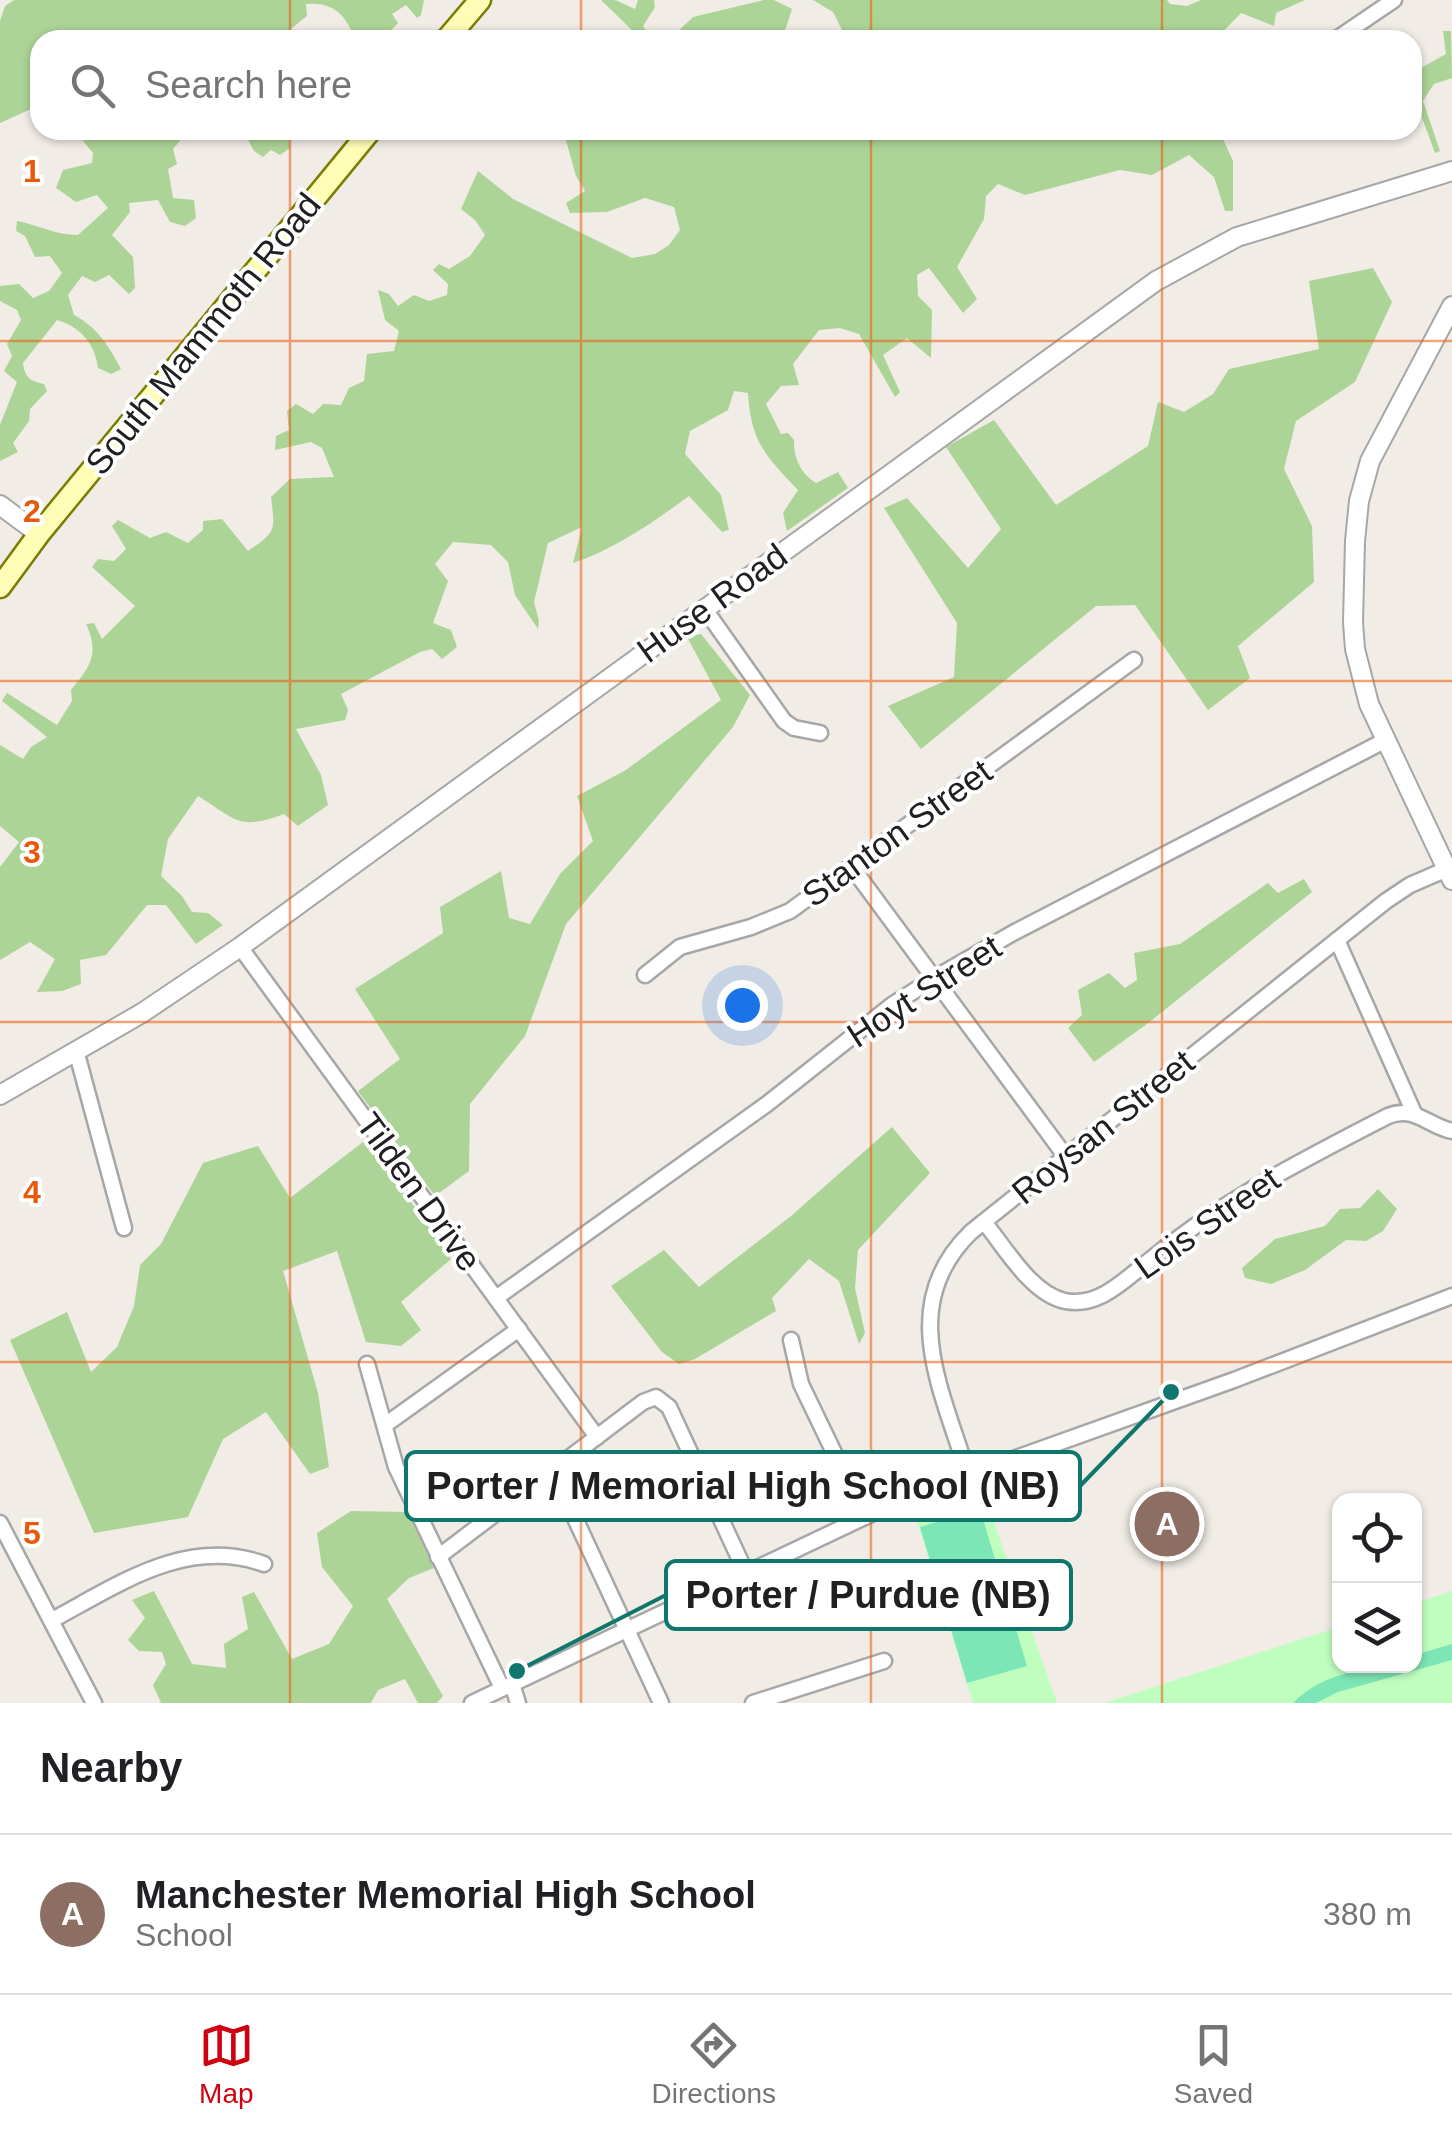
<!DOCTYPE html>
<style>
body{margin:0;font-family:Arial,sans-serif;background:#f2f2f2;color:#202124}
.controls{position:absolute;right:30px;bottom:30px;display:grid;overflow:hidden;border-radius:20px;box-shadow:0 2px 8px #0004}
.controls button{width:90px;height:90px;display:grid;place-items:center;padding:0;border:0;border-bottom:2px solid #e0e0e0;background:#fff;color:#202124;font:50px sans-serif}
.you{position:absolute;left:742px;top:1005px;width:35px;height:35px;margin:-25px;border:8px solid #fff;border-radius:50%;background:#1a73e8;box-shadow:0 0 0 15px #1a73e833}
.badge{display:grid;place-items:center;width:65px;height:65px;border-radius:50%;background:#cf000f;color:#fff;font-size:32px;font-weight:700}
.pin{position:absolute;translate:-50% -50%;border:5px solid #fff;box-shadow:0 2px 10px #0006}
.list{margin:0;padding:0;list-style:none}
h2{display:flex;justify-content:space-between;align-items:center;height:130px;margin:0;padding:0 40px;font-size:42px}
h2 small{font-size:32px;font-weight:400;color:#757577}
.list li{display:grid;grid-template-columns:65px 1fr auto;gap:30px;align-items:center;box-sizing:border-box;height:160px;padding:0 40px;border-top:2px solid #e0e0e0}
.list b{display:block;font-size:38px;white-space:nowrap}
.list p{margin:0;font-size:32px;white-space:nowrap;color:#757577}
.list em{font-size:32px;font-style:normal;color:#757577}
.icon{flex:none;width:55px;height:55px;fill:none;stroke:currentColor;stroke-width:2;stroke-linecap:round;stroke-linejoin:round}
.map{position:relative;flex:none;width:1452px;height:1703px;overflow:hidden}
.search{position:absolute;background:#fff;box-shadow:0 2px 8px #0004;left:30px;right:30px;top:30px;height:110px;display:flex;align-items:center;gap:25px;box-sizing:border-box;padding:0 35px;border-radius:30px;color:#757577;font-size:38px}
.sheet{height:290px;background:#fff}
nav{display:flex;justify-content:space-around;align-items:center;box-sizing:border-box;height:140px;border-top:2px solid #e0e0e0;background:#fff;font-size:28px;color:#757577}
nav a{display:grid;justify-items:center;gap:5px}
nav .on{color:#cf000f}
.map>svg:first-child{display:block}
.forest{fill:#add497}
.park{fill:#c0fec0}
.pitch{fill:#7de6b6}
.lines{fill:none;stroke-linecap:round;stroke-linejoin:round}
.minor-casing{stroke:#a7a7a7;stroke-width:19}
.tertiary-casing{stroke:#a7a7a7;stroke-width:22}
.secondary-casing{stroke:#797d00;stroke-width:25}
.minor{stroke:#fff;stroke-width:14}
.tertiary{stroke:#fff;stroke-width:18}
.secondary{stroke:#fffdb6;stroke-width:20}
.grid{fill:none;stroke:#e8590c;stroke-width:2.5;stroke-opacity:0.55}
.labels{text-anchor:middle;stroke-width:8;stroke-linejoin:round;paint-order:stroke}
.street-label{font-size:35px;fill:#202020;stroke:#fff}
.grid-label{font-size:32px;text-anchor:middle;font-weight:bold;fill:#e8590c;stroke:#fff;stroke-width:8;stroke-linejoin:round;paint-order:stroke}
.leader{fill:none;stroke:#0f766e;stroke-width:4}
.callout-dot{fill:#0f766e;stroke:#fff;stroke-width:4}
.callout{fill:#fff;stroke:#0f766e;stroke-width:4}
.callout-label{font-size:38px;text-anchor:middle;font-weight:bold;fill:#202020}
</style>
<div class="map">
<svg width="1452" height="1703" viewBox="0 0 1452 1703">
<rect width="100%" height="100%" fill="#f1ece5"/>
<!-- forest -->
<g class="forest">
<path d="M14,0h410l-3,15 -4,3 -11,-13 -14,9 6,9 -16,17h-26c-11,-25 -21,-38 -50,-36l1,12 -30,24h-237v65l-40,18v-102l5,-15z"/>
<polygon points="601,0 615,0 635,9 638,0 654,0 655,7 643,26 650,36 663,40 634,40 636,34"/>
<polygon points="764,0 774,0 792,9 782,40 669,40 693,17"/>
<polygon points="813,0 1167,0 1170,4 1187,6 1201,0 1305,0 1276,13 1274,26 1241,13 1215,40 847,40 833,12"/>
<polygon points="1443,31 1451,31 1452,78 1434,84 1423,101 1440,151 1435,153 1417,104 1412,105 1412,73 1446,54"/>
<path d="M74,130h115l-16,19 4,15 -9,5 5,29 21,2 2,18 -11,8 -15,-4 -12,-22 -29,3 1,9 -18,23 21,22 2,31 -6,6 -20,-19 -14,7 -13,-6 -14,19 6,20c23,12 35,31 47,54l-10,5 -13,-6c-3,-24 -17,-41 -41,-48l-34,43c2,15 7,18 21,21l3,7 -17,18 -1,12 -16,22 5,9 -18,9v-36l17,-43 -13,-11 8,-15 -5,-12 14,-24 -4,-10 -17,-9v-15l19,-2 14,14 16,-7 13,-18 -12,-17 -15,1 -10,-21 -9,-5 1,-10c22,4 38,14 61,14l30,-27 -11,-13 -21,7 -20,-14 7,-18 29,-7 1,-10z"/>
<polygon points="225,130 277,130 288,135 290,148 280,155 271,150 263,157 254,151 247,138 227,136"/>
<path d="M563,130h656l14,31v50h-8l-11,-34 -25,-22 -37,20 -32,-5 -95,25 -27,-11 -12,12 -2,23 -27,48 20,32 -14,14 -34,-45 -12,7 1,21 14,14 -1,48 -24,-20 -24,17 17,37 -5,5 -36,-63 -19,-6 -21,2 -26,34 6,21 -18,1 -15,18 15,30 7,-1 6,7c0,18 6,33 22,43l22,-11 10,16 -61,43 -4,-18 15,-23c-33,-35 -47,-48 -50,-97l-14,-2 -6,19 -38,21 -5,23 36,41 8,35 -7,2 -33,-36c-37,27 -72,52 -116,67l9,-36 -34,16 -14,59 5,19 -1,8 -23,-34 -7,-33 -17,-17 -38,-3 -18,22 13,17 -15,42 18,7 6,17 -15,12 -10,-10 -12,3 -79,42 7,16 -3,10 -49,9 25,46 7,30 -30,21 -14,-12c-46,17 -47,6 -86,-18l-30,43 -7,37 21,20 10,16 16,1 15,12 -27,19 -30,-39h-19l-41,50 -26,5 1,24 -19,7 -25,1 18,-33 -25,-17 -30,18v-93l19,-25 -19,-16v-81l23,14 8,-12 16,-10 -45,-36 5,-8 50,32 15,-24 -1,-11c19,-23 29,-36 15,-66l8,-1 8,16 33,-33 -43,-39 6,-8 16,2 12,-12 -14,-23 6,-6 32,18 16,-6 22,11 15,-13v-9l19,-2 26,32c29,-19 27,-21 23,-54l19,-18 44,-2 -12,-29 -11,-6 -36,8 1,-14 13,-6 -2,-19 9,-7 17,10 10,-10 18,1 8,-17 15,-7 3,-27 27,-3 5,-20 -14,-11 -7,-30 11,4 9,12 16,-11 15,6 18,-6 1,-11 -15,-14 6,-6 10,5 21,-13 15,-21 -10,-15 -14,-11 17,-38 35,28 119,59 23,-4 14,-9 11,-15 -6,-23 -29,-9 -38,14 -37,1 -4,-10 19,-12 -9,-15z"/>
<polygon points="1373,268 1392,302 1355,382 1296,421 1284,469 1312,526 1314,582 1238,646 1250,678 1208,710 1135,605 1096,606 921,749 888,706 954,677 957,623 884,508 907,498 968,568 1001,529 946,447 994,420 1056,505 1148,446 1158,402 1184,412 1213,394 1229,369 1319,349 1309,281"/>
<polygon points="701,634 750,695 733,727 566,924 525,1036 470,1104 469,1171 435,1196 358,1091 400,1059 355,989 443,933 440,907 501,871 509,918 530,924 560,874 593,841 577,796 626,770 721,700 687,637"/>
<polygon points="1304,879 1312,892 1147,1024 1094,1062 1068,1028 1082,1015 1078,990 1109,973 1125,988 1137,980 1134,953 1180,944 1268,883 1278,893"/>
<polygon points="892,1127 930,1173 858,1250 855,1288 865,1333 859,1344 839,1281 809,1259 772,1298 776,1311 695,1359 679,1364 662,1352 611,1286 664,1250 699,1287 791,1216"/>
<polygon points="367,1139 451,1259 401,1302 421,1330 401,1346 366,1342 337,1251 283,1271 318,1393 329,1467 310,1474 266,1412 223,1439 188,1517 94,1533 10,1340 67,1312 91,1372 117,1347 134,1306 140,1265 161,1244 203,1163 258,1146 290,1198"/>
<polygon points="1378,1189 1397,1209 1383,1231 1366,1241 1346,1240 1305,1270 1271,1284 1245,1278 1242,1268 1275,1239 1325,1226 1340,1209 1360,1208"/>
<polygon points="351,1511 407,1512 434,1568 409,1578 387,1599 443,1696 437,1703 418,1703 405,1679 378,1690 371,1703 161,1703 153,1685 166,1664 162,1652 139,1651 128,1640 145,1618 132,1600 154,1591 192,1664 226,1668 224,1644 248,1629 242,1597 254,1592 292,1659 329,1644 353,1606 322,1567 317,1533"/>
</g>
<!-- park -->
<g class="park">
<polygon points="982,1488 1057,1703 973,1703 913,1508"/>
<polygon points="1452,1591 1452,1703 1104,1703 1339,1627 1340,1666 1414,1666 1415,1603"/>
</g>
<!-- pitch -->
<g class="pitch">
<polygon points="980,1509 1027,1666 967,1683 920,1527"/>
<path d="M1452,1644v16l-114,32 -22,11h-23c31,-32 79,-37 121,-37l1,-11z"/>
</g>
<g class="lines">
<defs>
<g id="minor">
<polyline points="1335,40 1394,0"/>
<polyline points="704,608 784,721 794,728 820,733"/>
<polyline points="851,866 1066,1157"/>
<polyline points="1337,940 1414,1113"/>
<polyline points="240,947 597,1437"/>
<polyline points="645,975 680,947 751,927 790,911 1134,660"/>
<polyline points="77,1054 124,1228"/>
<path d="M984,1222c21,25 47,72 81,79 30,6 53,-15 75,-33 79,-66 157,-105 248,-152 26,-11 40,10 64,15"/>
<polyline points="496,1298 767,1104 892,1005 933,979 1013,933 1386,740"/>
<polyline points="791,1340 801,1384 865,1517"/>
<polyline points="367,1364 396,1467 502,1688"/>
<polyline points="385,1425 519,1329"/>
<polyline points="553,1471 661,1703"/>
<path d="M968,1475c-26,-86 -72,-170 3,-243l415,-331 24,-16 37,-16"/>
<polyline points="0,1523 94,1703"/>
<polyline points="438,1557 643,1402 656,1397 669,1407 746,1573"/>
<path d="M52,1620c66,-35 134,-84 212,-56"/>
<polyline points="512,1684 518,1703"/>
<polyline points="472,1703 907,1497 1234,1380 1452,1296"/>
<polyline points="753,1703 884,1661"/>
</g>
<g id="tertiary">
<polyline points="1452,306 1370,461 1359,501 1355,541 1353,622 1355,649 1369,704 1452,880"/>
<polyline points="0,505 39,534"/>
<polyline points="0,1095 142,1013 240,947 1156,281 1237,237 1452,171"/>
</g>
<g id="secondary">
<polyline points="446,40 480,0"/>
<polyline points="0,587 39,534 371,130"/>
</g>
</defs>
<!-- minor casing -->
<use href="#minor" class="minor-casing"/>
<!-- tertiary casing -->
<use href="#tertiary" class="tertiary-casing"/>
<!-- secondary casing -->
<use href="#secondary" class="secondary-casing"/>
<!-- minor -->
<use href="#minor" class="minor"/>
<!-- tertiary -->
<use href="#tertiary" class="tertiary"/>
<!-- secondary -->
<use href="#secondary" class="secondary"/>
</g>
<!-- grid -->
<path class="grid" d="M290,0v40M581,0v40M871,0v40M1162,0v40M290,130v1573M581,130v1573M871,130v1573M1162,130v1573M0,341h1452M0,681h1452M0,1022h1452M0,1362h1452"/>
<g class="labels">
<!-- street labels -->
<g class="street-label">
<text transform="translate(203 334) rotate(-51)" y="12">South Mammoth Road</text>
<text transform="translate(712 603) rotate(-36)" y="12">Huse Road</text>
<text transform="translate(897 833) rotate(-36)" y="12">Stanton Street</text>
<text transform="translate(924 991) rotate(-33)" y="12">Hoyt Street</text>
<text transform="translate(1103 1127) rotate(-39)" y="12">Roysan Street</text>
<text transform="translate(419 1192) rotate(54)" y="12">Tilden Drive</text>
<text transform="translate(1207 1223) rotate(-35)" y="12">Lois Street</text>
</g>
</g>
<g class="grid-label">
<text x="32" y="182">1</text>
<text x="32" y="522">2</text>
<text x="32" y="863">3</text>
<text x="32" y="1203">4</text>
<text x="32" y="1544">5</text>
</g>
<!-- callouts -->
<path class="leader" d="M1171 1392L1080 1486M517 1671L666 1595"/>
<g class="callout-dot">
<circle cx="1171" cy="1392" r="10"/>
<circle cx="517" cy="1671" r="10"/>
</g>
<g class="callout">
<rect x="406" y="1452" width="674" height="68" rx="10"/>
<rect x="666" y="1561" width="405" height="68" rx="10"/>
</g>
<g class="callout-label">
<text x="743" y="1499">Porter / Memorial High School (NB)</text>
<text x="868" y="1608">Porter / Purdue (NB)</text>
</g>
</svg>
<div class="controls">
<button><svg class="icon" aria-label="locate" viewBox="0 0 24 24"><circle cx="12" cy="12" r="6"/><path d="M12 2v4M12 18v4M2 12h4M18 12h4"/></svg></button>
<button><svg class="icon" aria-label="layers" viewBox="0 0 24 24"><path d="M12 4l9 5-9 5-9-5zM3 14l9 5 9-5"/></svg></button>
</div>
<div class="you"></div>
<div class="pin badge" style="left:1167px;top:1524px;background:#8d6e63">A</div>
<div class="search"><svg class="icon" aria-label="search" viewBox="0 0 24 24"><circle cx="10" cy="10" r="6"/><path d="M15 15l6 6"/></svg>Search here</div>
</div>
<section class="sheet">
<h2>Nearby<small></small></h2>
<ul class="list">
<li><span class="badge" style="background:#8d6e63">A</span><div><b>Manchester Memorial High School</b><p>School</p></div><em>380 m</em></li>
</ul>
</section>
<nav>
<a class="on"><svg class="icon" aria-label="map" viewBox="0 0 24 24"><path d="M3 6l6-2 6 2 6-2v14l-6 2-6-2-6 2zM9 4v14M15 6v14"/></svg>Map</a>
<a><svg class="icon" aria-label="directions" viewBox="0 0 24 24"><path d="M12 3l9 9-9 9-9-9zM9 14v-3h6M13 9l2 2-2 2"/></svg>Directions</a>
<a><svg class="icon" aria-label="saved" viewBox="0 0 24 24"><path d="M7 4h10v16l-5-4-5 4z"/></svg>Saved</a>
</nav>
